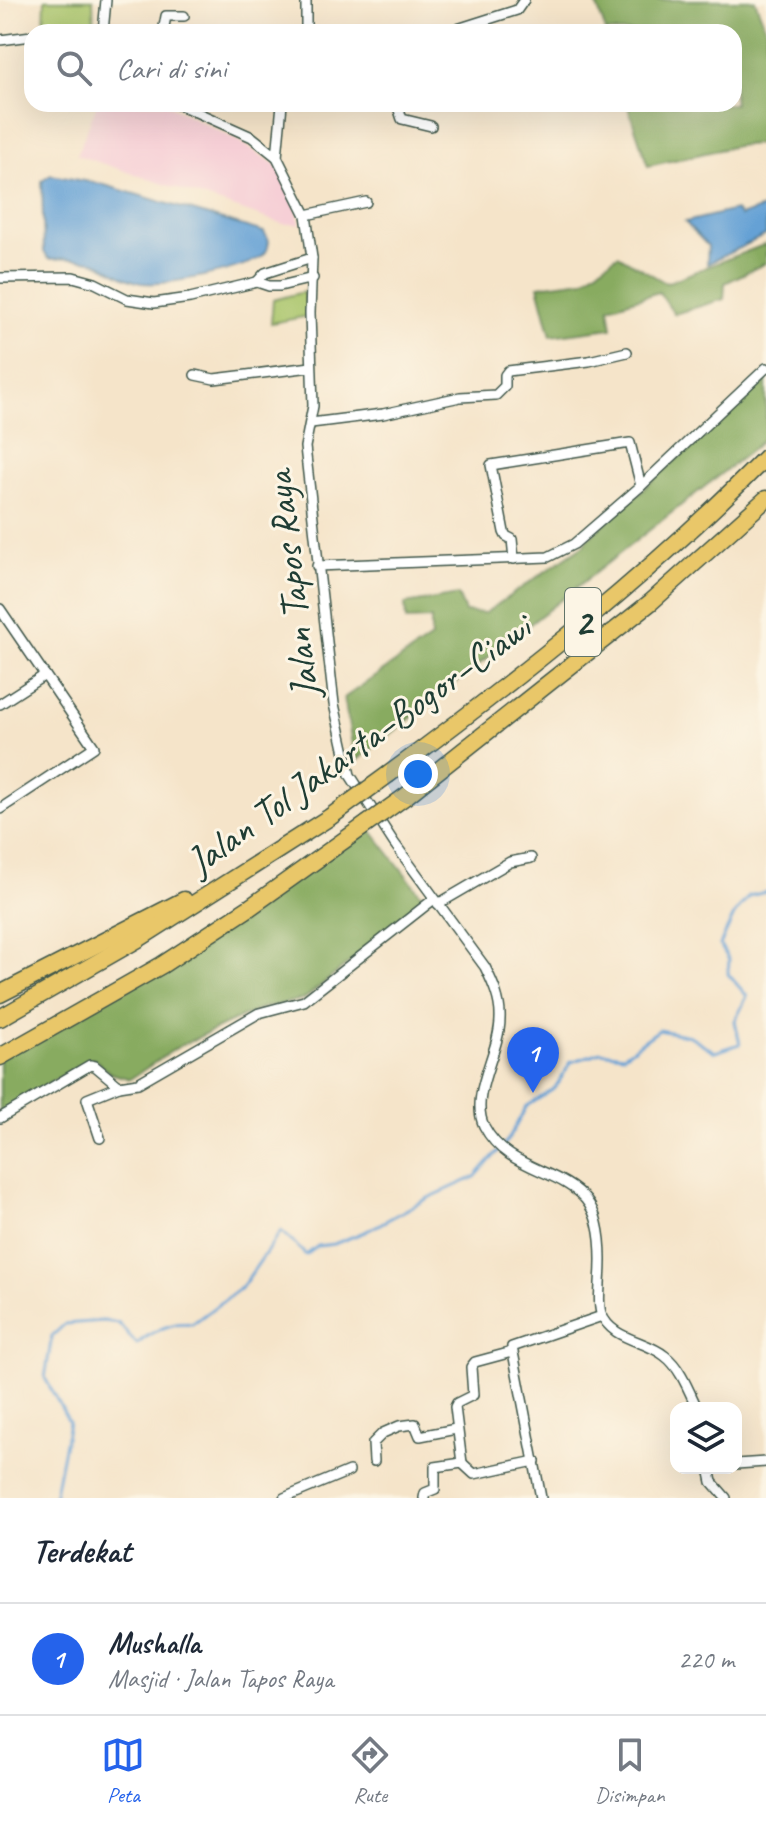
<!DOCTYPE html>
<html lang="id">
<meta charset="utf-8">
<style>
body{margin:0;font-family:Caveat,sans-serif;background:#f2f2f3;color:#1f2937}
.controls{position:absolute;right:24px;bottom:24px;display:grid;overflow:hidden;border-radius:16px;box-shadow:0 8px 32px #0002}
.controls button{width:72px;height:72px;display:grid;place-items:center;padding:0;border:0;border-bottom:2px solid #e0e1e3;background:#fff;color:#1f2937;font:40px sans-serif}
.you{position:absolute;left:418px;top:774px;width:28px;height:28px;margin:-20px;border:6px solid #fff;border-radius:50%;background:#1a73e8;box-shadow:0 0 0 12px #1a73e833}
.badge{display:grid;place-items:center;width:52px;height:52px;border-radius:50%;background:#2563eb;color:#fff;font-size:26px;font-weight:700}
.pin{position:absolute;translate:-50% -66px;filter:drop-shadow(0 2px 4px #0008)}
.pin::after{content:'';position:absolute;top:42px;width:28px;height:24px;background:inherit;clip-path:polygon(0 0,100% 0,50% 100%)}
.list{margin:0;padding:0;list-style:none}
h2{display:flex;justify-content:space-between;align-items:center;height:104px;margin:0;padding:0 32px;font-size:34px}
h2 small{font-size:26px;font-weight:400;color:#747a83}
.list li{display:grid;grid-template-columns:52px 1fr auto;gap:24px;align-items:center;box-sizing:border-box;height:112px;padding:0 32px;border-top:2px solid #e0e1e3}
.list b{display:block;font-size:30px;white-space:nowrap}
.list p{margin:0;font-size:26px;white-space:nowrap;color:#747a83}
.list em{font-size:26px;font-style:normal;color:#747a83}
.icon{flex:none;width:44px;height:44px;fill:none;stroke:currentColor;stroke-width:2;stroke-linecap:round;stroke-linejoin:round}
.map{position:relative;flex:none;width:766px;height:1498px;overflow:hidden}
.search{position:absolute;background:#fff;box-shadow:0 8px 32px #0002;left:24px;right:24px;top:24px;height:88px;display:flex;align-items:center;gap:20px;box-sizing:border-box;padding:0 28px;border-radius:24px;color:#747a83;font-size:30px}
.sheet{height:216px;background:#fff}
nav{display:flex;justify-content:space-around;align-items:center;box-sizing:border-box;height:112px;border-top:2px solid #e0e1e3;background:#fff;font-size:22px;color:#747a83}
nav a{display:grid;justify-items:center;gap:4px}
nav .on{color:#2563eb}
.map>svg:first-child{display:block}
.built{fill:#f6cfd6}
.green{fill:#abc66d;stroke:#658250;stroke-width:2}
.forest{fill:#88ab60;stroke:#54744a;stroke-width:2}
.water{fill:#65a1d5;stroke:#426f84;stroke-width:2}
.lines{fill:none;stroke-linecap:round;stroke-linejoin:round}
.stream{stroke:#65a1d5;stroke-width:3}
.minor-casing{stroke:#3f564a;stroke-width:12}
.motorway-casing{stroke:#3f564a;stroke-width:19}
.minor{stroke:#fff;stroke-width:9}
.motorway{stroke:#e9c769;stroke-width:16}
.motorway-bridge-casing{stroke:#3f564a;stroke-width:19;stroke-linecap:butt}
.motorway-bridge{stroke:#e9c769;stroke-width:16}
.labels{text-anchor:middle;stroke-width:6;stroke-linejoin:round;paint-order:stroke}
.shield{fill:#fcf5e5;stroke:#617469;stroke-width:2}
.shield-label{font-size:38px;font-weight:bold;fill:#1f3d34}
.street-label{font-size:40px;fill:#1f3d34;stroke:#fcf5e5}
</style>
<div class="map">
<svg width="766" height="1498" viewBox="0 0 766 1498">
<rect width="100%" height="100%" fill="#fcf5e5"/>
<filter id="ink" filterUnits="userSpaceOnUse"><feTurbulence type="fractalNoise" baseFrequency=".0125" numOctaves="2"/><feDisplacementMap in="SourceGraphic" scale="16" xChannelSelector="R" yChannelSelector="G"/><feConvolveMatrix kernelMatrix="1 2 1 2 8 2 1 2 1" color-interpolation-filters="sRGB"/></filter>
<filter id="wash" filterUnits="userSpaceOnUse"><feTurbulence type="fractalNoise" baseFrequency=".006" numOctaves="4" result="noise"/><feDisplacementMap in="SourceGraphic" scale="32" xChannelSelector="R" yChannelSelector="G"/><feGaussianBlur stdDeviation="1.8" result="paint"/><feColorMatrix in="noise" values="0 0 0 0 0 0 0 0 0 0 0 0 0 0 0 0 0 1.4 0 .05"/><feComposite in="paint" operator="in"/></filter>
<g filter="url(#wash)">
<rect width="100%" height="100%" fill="#f5e4c9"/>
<!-- built -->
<polygon class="built" points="97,104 166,104 242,143 282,169 294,198 300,224 283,224 77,155"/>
<!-- green -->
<g class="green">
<polygon points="45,0 93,0 94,32 65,32 44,27"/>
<polygon points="303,292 309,316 271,323 273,300"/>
</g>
<!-- forest -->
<g class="forest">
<polygon points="595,0 755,0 766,29 766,143 736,146 648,166 627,104 734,104 734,32 606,32"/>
<polygon points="766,244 766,263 725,283 724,299 674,314 659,292 609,307 612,328 551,336 538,286 583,280 618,255 666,283"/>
<polygon points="766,380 766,436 755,447 355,762 344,698 431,638 431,619 406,620 405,604 458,595 465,612 485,613 585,544 588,538"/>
<polygon points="371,830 423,897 423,904 304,999 262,1008 226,1024 178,1047 130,1079 110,1073 93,1058 0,1112 0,1057"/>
</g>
<!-- water -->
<g class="water">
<path d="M51,175l50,9 163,48 5,9c-1,7 -2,12 -8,16 -20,13 -95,29 -119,26 -18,-2 -33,-17 -50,-22 -14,-3 -29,-3 -43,-2l-5,-7 -2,-71z"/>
<polygon points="766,207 766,235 707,264 708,246 685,222 735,210 740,216"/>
</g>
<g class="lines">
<!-- stream -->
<path class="stream" d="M54,1498l15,-76 -24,-44 7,-42 13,-12 38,-3 15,2 19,21c14,-12 37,-24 55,-20l50,-37 39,-56 25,24 12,-9 16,-2 33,-13 59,-32 49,-22 33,-37 18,-33 29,-19 16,-26 30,-10 23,3 35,-25 31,6 25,16 25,-8 -5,-23 12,-25 -19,-22 1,-14 -9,-15 14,-30 15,-19 17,-4"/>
</g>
</g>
<g filter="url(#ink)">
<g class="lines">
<defs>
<g id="minor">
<polyline points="306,0 306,32"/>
<polyline points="103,32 106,0"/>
<polyline points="163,32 166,16 184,16"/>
<polyline points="448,32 517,10 524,0"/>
<polyline points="0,40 32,36"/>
<path d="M178,104l74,33 25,20 29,58 6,43 -2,55 3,93 -8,41 29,257 16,71 44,68 91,124c8,16 16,34 15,52 0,33 -31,76 -16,107 23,45 76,42 102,74 17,20 16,58 14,83 0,10 -2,20 1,30 10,27 45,27 64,43 15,11 24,35 32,52"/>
<polyline points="397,104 402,119 431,126"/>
<polyline points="277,157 282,104"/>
<polyline points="306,215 366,202"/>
<polyline points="0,278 73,277 95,283 127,299 154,303 190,298 257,282 269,286 280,286 313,278"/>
<polyline points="257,282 265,273 312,258"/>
<polyline points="195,375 214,379 311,367"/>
<polyline points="311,423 383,414 460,397 496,395 505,386 505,375 508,371 589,361 627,352"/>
<polyline points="514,559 512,539 506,536 504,532 491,465 630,443 641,486"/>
<polyline points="317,566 548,557 574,544 641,486 766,368"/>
<polyline points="0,609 94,747 0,809"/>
<polyline points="0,704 45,675"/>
<polyline points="438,904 510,862 531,858"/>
<polyline points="0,1118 90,1065 95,1066 119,1086 138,1083 259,1013 304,1001 434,899"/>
<polyline points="100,1138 87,1099 119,1086"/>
<polyline points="374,1461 373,1443 383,1433 399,1426 415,1424 420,1436 456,1429"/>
<polyline points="462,1463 455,1407 457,1403 473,1395 471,1367 475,1362 512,1352"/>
<polyline points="736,1464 766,1462"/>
<polyline points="709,1468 712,1482 726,1498"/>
<polyline points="284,1498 349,1471"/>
<polyline points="424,1498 425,1493 435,1489 435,1467 462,1463 474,1474 535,1461"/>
<polyline points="541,1498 512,1347 602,1316"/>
</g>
<g id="motorway">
<path d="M389,774c131,-97 262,-200 377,-317"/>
<polyline points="406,796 651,602 766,499"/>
<polyline points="0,994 184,900"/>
<polyline points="0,1018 140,938 330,817"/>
<polyline points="0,1057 162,965 249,908 367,824"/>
</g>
</defs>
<!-- minor casing -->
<use href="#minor" class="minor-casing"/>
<!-- motorway casing -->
<use href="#motorway" class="motorway-casing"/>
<!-- minor -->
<use href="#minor" class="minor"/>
<!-- motorway -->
<use href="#motorway" class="motorway"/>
<defs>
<g id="motorway-bridge">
<polyline points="330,817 389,774"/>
<polyline points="367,824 406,796"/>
</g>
</defs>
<!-- motorway-bridge casing -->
<use href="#motorway-bridge" class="motorway-bridge-casing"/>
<!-- motorway-bridge -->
<use href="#motorway-bridge" class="motorway-bridge"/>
</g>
</g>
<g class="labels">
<!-- shield labels -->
<rect class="shield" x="565" y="588" width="36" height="68" rx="6"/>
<g class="shield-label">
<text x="583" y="635">2</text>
</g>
<!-- street labels -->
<g class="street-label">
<text transform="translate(291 585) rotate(-97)" y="14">Jalan Tapos Raya</text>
<text transform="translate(358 744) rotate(-36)" y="14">Jalan Tol Jakarta–Bogor–Ciawi</text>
</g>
</g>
</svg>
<div class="controls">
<button><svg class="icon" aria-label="layers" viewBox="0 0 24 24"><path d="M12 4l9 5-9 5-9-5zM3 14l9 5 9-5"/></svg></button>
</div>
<div class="you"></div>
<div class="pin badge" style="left:533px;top:1093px">1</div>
<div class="search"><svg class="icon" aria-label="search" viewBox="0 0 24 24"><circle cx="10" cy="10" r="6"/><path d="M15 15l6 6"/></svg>Cari di sini</div>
</div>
<section class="sheet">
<h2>Terdekat<small></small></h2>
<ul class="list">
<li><span class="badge">1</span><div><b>Mushalla</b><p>Masjid · Jalan Tapos Raya</p></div><em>220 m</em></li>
</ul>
</section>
<nav>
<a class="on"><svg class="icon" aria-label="map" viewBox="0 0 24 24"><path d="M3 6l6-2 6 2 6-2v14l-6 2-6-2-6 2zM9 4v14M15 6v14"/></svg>Peta</a>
<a><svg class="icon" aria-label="directions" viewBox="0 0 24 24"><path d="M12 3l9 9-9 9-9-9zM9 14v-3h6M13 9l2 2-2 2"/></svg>Rute</a>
<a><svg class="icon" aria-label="saved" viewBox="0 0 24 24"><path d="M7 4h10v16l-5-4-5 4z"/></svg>Disimpan</a>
</nav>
